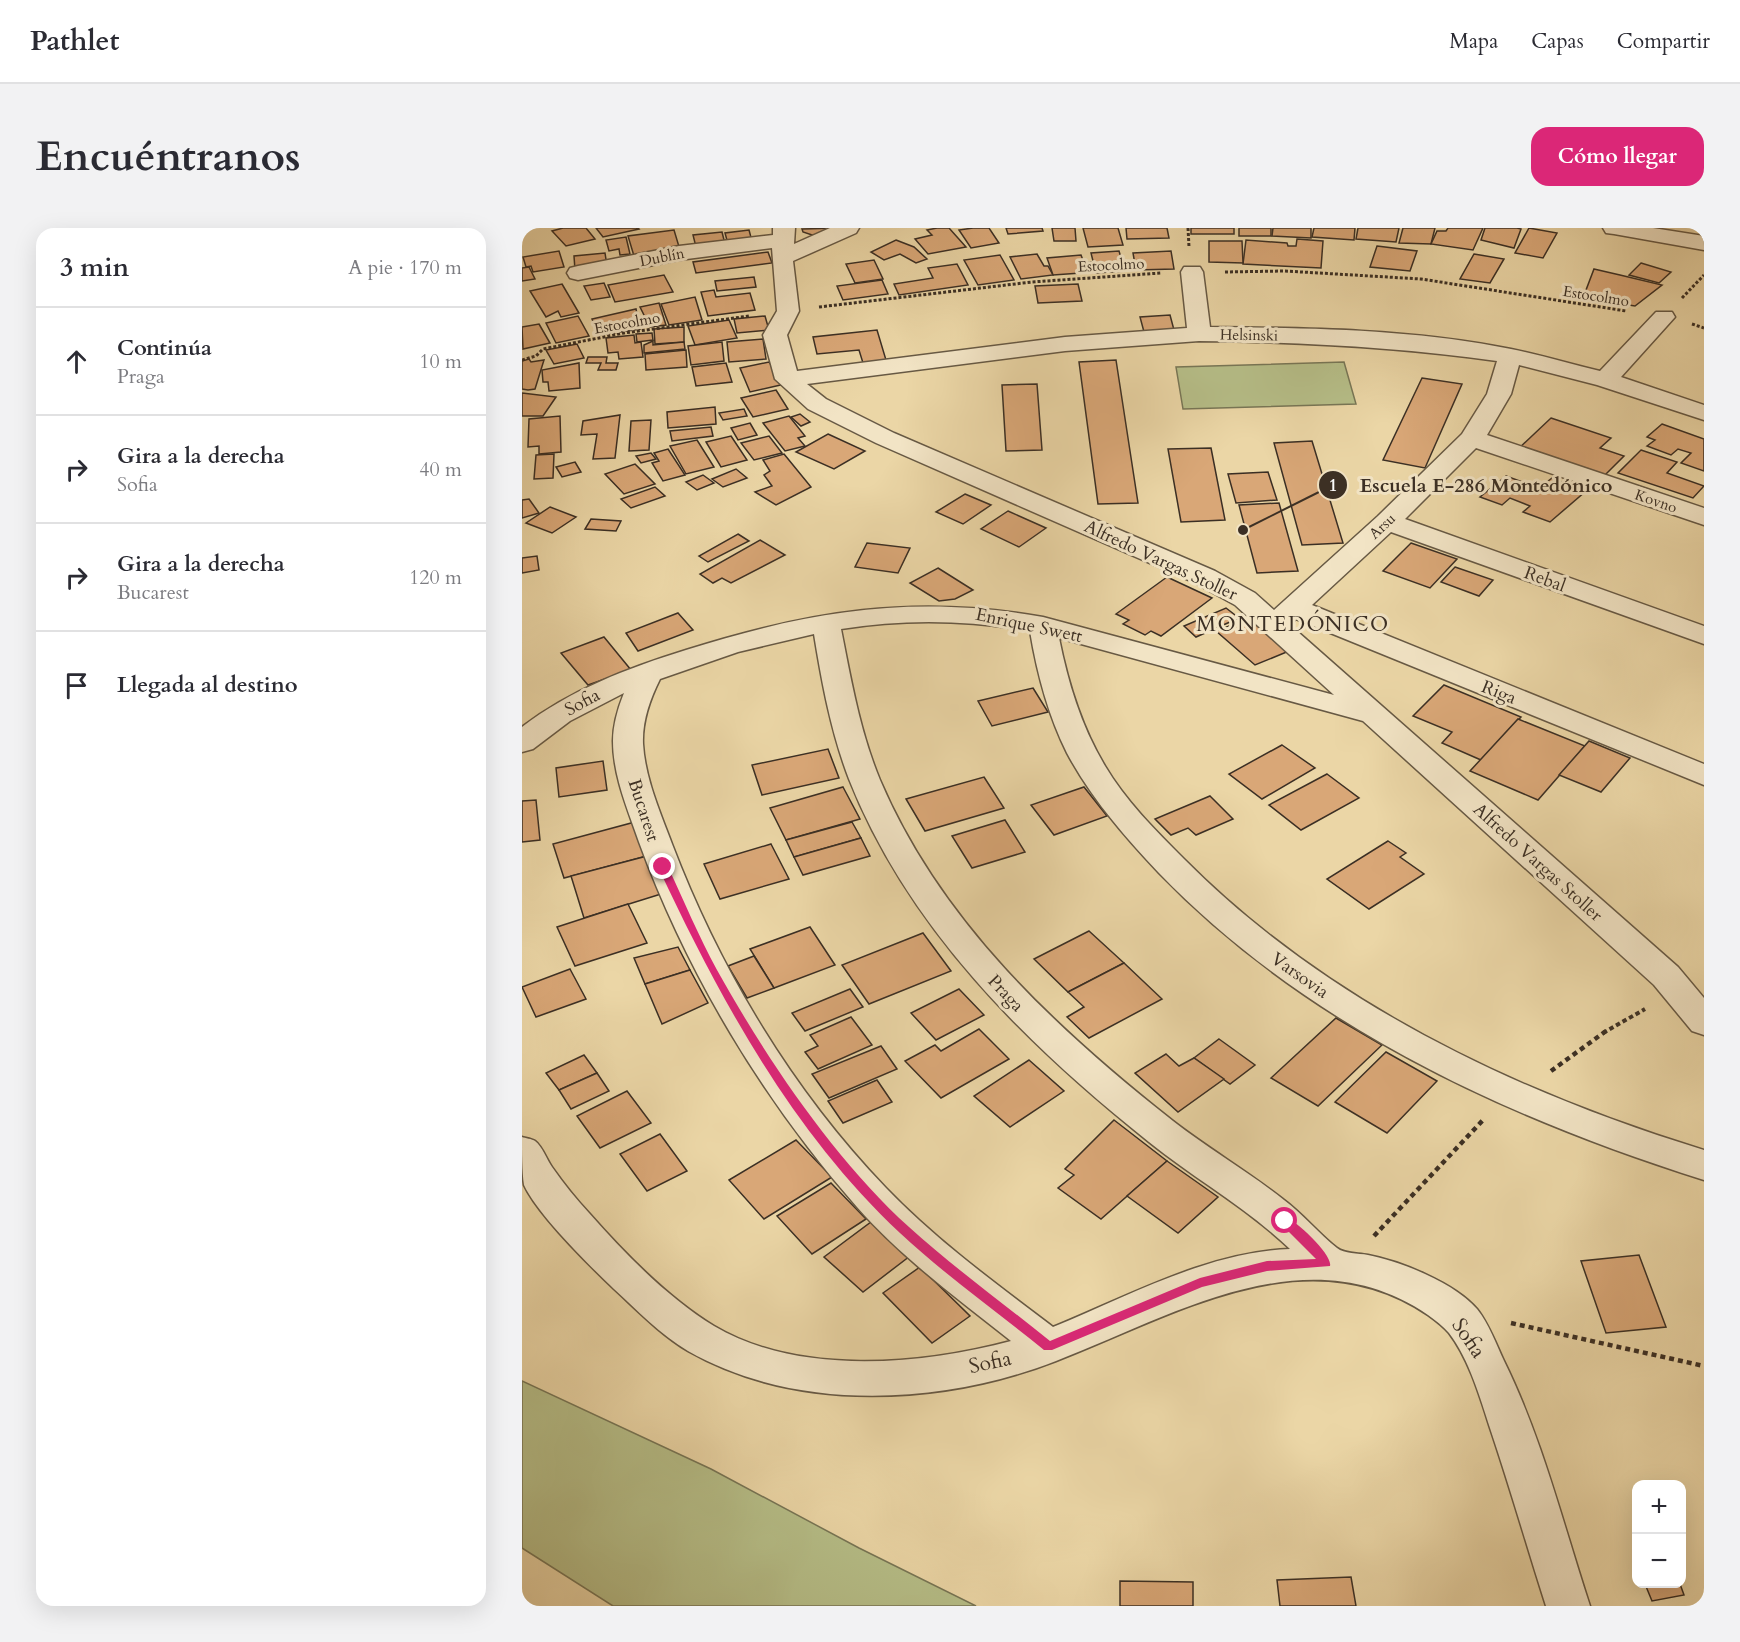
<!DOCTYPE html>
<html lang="es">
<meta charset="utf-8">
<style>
body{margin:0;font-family:Cardo,serif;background:#f2f2f3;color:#2b2b33}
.controls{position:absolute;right:18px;bottom:18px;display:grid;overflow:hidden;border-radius:12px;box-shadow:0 6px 24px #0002}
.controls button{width:54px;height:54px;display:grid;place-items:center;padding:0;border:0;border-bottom:2px solid #e1e1e2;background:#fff;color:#2b2b33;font:30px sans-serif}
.stop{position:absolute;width:18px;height:18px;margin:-14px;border:4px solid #db2777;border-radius:50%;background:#fff}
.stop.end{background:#db2777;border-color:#fff;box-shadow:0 2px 6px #0008}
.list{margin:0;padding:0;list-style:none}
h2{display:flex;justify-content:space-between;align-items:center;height:78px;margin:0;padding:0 24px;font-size:26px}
h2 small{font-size:20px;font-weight:400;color:#7c7c81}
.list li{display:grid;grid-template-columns:39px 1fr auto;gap:18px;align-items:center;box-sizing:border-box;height:108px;padding:0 24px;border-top:2px solid #e1e1e2}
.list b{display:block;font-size:22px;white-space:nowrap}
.list p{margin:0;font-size:20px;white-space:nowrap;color:#7c7c81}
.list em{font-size:20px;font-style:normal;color:#7c7c81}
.icon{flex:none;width:33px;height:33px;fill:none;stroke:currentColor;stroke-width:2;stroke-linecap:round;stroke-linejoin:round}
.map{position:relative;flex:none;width:1182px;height:1378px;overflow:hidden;border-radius:18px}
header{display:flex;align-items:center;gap:36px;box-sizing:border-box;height:84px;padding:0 30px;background:#fff;border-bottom:2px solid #e1e1e2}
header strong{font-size:28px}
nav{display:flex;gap:33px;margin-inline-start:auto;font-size:21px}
.intro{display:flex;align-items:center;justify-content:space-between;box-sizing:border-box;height:144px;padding:0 36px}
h1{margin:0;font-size:42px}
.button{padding:15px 27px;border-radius:18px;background:#db2777;color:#fff;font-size:21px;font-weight:700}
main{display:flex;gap:36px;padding:0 36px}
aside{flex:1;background:#fff;border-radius:18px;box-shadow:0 6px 24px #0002}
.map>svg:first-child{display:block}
.green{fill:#b6be88;stroke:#787656;stroke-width:1.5}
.building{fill:#d9a777;stroke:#3b2f24;stroke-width:1.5}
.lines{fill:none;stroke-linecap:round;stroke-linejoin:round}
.minor-casing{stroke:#675944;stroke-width:3}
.path-far2{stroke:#3b2f24;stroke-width:3;stroke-dasharray:3 2;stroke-linecap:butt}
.path-far1{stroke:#3b2f24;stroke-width:4;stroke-dasharray:4.5 3;stroke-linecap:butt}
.path{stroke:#3b2f24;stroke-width:4.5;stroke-dasharray:5 4;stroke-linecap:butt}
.minor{fill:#f2e4c5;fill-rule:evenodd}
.route{fill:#db2777}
.labels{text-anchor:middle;stroke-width:6;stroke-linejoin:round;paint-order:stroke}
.far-street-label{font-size:15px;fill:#3b2f24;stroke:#f2e4c5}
.street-label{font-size:18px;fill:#3b2f24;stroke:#f2e4c5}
.quarter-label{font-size:21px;letter-spacing:1.5px;fill:#3b2f24;stroke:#f2e4c5}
.near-street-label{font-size:21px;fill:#3b2f24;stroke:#f2e4c5}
.leader{fill:none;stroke:#3b2f24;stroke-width:2}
.callout-dot{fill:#3b2f24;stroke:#f2e4c5;stroke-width:2}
.mark-label{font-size:18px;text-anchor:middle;font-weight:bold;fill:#fff}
.callout-label{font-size:20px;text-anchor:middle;font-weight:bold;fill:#3b2f24;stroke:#f2e4c5;stroke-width:6;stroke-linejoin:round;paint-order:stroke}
</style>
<header>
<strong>Pathlet</strong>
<nav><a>Mapa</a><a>Capas</a><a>Compartir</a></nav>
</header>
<div class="intro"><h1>Encuéntranos</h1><a class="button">Cómo llegar</a></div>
<main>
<aside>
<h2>3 min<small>A pie · 170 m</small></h2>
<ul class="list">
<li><svg class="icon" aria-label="ahead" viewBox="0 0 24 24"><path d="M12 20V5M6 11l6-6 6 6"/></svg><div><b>Continúa</b><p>Praga</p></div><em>10 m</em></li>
<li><svg class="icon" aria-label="right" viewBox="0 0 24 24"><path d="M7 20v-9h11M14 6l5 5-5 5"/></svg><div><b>Gira a la derecha</b><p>Sofia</p></div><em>40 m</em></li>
<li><svg class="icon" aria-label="right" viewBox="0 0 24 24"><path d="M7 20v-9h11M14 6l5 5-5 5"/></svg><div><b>Gira a la derecha</b><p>Bucarest</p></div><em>120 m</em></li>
<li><svg class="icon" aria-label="arrive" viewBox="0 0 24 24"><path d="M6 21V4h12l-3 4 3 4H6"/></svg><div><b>Llegada al destino</b></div></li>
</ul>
</aside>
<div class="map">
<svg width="1182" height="1378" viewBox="0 0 1182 1378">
<rect width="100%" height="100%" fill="#ebd6a6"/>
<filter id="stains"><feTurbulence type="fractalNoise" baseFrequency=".00333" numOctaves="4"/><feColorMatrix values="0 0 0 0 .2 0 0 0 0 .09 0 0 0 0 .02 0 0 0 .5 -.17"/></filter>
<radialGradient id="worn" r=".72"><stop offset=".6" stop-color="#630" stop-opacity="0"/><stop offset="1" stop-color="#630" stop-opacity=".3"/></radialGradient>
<!-- green -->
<g class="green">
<polygon points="822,134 834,176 661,181 654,139"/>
<polygon points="0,1153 189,1241 337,1320 454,1378 91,1378 0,1320"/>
</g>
<!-- building -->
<g class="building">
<polygon points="41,0 64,0 73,11 44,18 30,3"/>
<polygon points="74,0 116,0 117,1 81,9"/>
<polygon points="318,0 293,8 281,4 280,1"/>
<polygon points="415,0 427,0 444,19 406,26 393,11 410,7 405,2"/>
<polygon points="451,0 467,0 477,15 449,20 437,2"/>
<polygon points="484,0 520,0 521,3 486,6"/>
<polygon points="530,0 553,0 554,13 532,13"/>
<polygon points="561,0 596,0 601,17 566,19"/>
<polygon points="604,0 645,0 647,10 605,11"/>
<rect x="669" y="0" width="43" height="6"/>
<rect x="717" y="0" width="32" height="8"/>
<polygon points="751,0 789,0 789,10 750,8"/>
<polygon points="792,0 833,0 832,12 790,9"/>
<polygon points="836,0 877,0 874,14 834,11"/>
<polygon points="881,0 913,0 909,16 877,15"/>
<polygon points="926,0 961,0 951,22 909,16 915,3 924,3"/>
<polygon points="963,0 995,0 999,1 992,20 959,12"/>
<polygon points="1007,0 1035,5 1021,30 993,25"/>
<polygon points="152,2 158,22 112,28 106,8"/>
<polygon points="227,2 230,13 206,16 203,5"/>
<polygon points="200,4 203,16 174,19 171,7"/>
<polygon points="104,9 108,26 98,27 97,21 87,23 84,12"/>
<polygon points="775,11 801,13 799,40 721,36 724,12 765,15 766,18 774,18"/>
<polygon points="374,12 392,19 405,31 394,35 378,26 362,32 349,24"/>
<polygon points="687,13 720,13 721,35 687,34"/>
<polygon points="855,18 895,23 888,43 848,39"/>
<polygon points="37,23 42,39 11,44 9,38 4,39 1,29"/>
<polygon points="597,23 603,43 574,45 569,25"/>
<polygon points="649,23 652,41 614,42 611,25"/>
<polygon points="246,24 250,35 174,45 171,34"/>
<polygon points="83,25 85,38 53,42 52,28"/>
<polygon points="515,26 522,38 526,38 531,47 499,51 488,29"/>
<polygon points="952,26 982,31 968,55 938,51"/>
<polygon points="478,27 492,52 456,57 442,32"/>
<polygon points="559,27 562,35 569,34 573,44 531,47 525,30"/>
<polygon points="352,32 361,51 333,55 324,36"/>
<polygon points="1119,35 1149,44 1137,55 1107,47"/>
<polygon points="435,36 446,57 377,67 372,56 411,50 406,40"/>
<polygon points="7,39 13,51 0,53 0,40"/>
<polygon points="1072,41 1098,47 1140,57 1113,78 1061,70"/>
<polygon points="142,47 151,64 93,74 86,57"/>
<polygon points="232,49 234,59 195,63 193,53"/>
<polygon points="360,52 366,66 321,72 315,58"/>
<polygon points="82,55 88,69 69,72 62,58"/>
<polygon points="40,56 57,85 39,89 36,83 24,89 8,63"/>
<polygon points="556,56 560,73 516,75 513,58"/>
<polygon points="192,62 194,69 228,65 233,82 186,88 179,64"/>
<polygon points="173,69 180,92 147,97 139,76"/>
<polygon points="137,75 144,97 128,99 118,79"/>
<polygon points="114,81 118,101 77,107 70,91"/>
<polygon points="648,87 652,102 622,104 618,89"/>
<polygon points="56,88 67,108 34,115 24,95"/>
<polygon points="243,88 247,102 215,105 212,91"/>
<polygon points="207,92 215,110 173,117 166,98"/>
<polygon points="17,96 28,115 1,121 0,99"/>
<polygon points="162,99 162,114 133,116 132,101"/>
<polygon points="355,102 364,132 341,135 337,122 295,126 291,109"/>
<polygon points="130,105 131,112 115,114 114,106"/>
<polygon points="112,107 113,115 119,114 121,129 97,131 96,124 86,125 84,110"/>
<polygon points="241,111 244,131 207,134 205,114"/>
<polygon points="131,113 131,117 162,114 163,121 122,125 122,117"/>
<polygon points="200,114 202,133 169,137 166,118"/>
<polygon points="55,116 62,130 32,136 24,122"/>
<polygon points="164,122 165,139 124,142 123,126"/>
<polygon points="66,129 85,129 84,135 96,135 94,142 76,142 79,135 64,135"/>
<polygon points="7,131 9,134 22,132 13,161 6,162 0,161 0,133"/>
<polygon points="594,132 616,275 576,276 557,134"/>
<polygon points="247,134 263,156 228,164 218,140"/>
<polygon points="57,135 58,160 27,163 26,154 21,154 20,142"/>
<polygon points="204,135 210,154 174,158 170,139"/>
<polygon points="900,150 940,156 903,240 861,232"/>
<polygon points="515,156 520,222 484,223 480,157"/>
<polygon points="254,162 266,181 231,189 219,170"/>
<polygon points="0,165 34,169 21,188 0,188"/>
<polygon points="193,179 194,196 146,200 145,184"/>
<polygon points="222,181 225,188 201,192 197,185"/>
<polygon points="278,186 288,194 279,198 269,189"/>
<polygon points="98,187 93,230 71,231 75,206 59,207 61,193"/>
<polygon points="38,188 39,224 17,226 17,218 6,219 7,191"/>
<polygon points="267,188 283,208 276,210 283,218 263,223 241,195"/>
<polygon points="1029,190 1089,210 1078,220 1102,228 1078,252 994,223"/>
<polygon points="129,192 127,222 107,223 109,193"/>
<polygon points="228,195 235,207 216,212 209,200"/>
<polygon points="1140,196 1182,211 1182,243 1159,235 1169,225 1156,221 1149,227 1125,218 1133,212 1125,209"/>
<polygon points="189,199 191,208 150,213 148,203"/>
<polygon points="306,206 343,223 312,241 274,224"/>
<polygon points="209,208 225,232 199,239 184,214"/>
<polygon points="247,208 260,225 232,232 219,215"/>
<polygon points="175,212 192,239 164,246 148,218"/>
<polygon points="790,213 821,315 780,317 752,215"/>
<polygon points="689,220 703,292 659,294 646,221"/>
<polygon points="146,221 163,247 141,253 130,235 137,233 132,225"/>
<polygon points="1119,222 1155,234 1145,245 1182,258 1171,270 1096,245"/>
<polygon points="129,225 134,231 119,235 114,228"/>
<polygon points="32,226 31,250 12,251 14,227"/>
<polygon points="262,226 289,259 254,277 233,264 250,258 242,247 248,243 241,232"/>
<polygon points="53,234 59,244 40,249 34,239"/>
<polygon points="113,236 133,256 102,266 83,246"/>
<polygon points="214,241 225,250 201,259 190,251"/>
<polygon points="746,244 755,272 714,275 706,246"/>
<polygon points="181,247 192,255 175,262 164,254"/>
<polygon points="984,248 1017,260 1030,250 1064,263 1028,294 1001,284 1008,278 988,270 980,277 958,269"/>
<polygon points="133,259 143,268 109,280 99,271"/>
<polygon points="443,266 469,277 441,296 414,284"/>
<polygon points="7,271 17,285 0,290 0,272"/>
<polygon points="757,275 776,343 735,345 717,277"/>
<polygon points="28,279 54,289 30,305 4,295"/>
<polygon points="486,283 524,300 497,319 459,301"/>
<polygon points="69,291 99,293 94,303 63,301"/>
<polygon points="216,306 227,313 186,334 177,328"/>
<polygon points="238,312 263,327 209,355 200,350 191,355 178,346"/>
<polygon points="345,315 388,320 376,345 333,339"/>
<polygon points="889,315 935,331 908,360 861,343"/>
<polygon points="15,328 17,342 0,345 0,330"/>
<polygon points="933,339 971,352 957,368 919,354"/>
<polygon points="416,340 451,362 433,371 417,373 388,355"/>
<polygon points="645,349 690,370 639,408 629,403 623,407 601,396 607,392 594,386"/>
<polygon points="704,380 717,390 674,409 662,398"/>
<polygon points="156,385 171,402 116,423 104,405"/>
<polygon points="728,390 767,423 733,437 694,403"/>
<polygon points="82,409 109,442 66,457 39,425"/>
<polygon points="922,457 999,489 959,532 920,515 930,504 891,488"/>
<polygon points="511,460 526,484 470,498 456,473"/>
<polygon points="996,491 1063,518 1016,572 948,543"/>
<polygon points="1067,513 1108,530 1079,564 1037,547"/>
<polygon points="760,517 793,540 740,571 707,546"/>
<polygon points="306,521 317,550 240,567 230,537"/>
<polygon points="81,533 85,562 37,569 34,540"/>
<polygon points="805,546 837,570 779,602 747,577"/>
<polygon points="462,549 482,580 403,603 384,571"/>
<polygon points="321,559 338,591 264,612 248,580"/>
<polygon points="562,559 585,588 532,607 509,577"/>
<polygon points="688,568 711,591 674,607 666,600 649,607 633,591"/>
<polygon points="14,572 18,612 0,614 0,573"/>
<polygon points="483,592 503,624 450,640 430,608"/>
<polygon points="113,594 125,628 42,650 31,616"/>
<polygon points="330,594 339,610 272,629 264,612"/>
<polygon points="339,610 348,628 281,647 272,629"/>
<polygon points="866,613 884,625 878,629 902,646 847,681 805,651"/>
<polygon points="249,616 267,651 198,671 182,636"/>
<polygon points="125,628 139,666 62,690 49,648"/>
<polygon points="106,676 125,715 53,738 35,699"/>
<polygon points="288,699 313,737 252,760 228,721"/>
<polygon points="567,703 602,735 546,764 512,731"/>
<polygon points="401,705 429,743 347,776 320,737"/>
<polygon points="156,719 168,742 123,756 112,730"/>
<polygon points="232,728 252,760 225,770 206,738"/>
<polygon points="602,735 640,771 567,810 545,789 562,779 546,764"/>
<polygon points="48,741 64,771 14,789 0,759"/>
<polygon points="168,742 186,775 140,796 123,756"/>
<polygon points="328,761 341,779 283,803 270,785"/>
<polygon points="437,761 462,787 414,812 389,785"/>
<polygon points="329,789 350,817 296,841 283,824 296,818 288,807"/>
<polygon points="814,790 860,817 796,878 749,850"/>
<polygon points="457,801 487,831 419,870 383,833 413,817 419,823"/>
<polygon points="697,811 733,837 708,856 672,830"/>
<polygon points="359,818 375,841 307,870 290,846"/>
<polygon points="864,824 915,853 865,905 813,874"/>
<polygon points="644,826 657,838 672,830 702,851 656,884 613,845"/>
<polygon points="62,827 75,845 37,862 24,845"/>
<polygon points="507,832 542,863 488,899 452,868"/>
<polygon points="75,845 87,863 49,881 37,862"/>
<polygon points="355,852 370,874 321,895 306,873"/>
<polygon points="105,863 129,895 78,920 55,888"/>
<polygon points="592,892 645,933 579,991 536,960 552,947 543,941"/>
<polygon points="138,906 165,943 125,963 98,926"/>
<polygon points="274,912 310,949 242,991 207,952"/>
<polygon points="645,933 696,969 656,1005 605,968"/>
<polygon points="309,955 344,991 290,1026 255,988"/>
<polygon points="349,994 388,1028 341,1064 302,1029"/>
<polygon points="1117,1027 1144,1099 1084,1105 1059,1033"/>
<polygon points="398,1039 448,1088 410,1115 361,1065"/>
<polygon points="829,1349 834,1378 758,1378 755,1352"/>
<polygon points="598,1353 671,1354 671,1378 598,1378"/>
<polygon points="1123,1356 1158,1356 1162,1367 1130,1373"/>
</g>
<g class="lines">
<defs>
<g id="minor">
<path d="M251,0h22l-1,16 36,-16h29l-3,5 -63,28 6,50 -12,24 10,36 268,-34 122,-9 -6,-56 3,-5h16l3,5 7,55c100,1 203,2 301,22 30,6 59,15 89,22l56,-59h16l3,5 -54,60 83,28v15l-107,-35 -78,-20 -8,29 -24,41 217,73v17l-228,-77 -71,71 299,107v18l-313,-112 -79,73 392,159v21l-408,-166 -6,6 388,342 26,31v37l-12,-4 -38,-46 -291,-264 -304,-83c9,45 22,88 46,128 20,34 50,64 79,93 141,142 330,233 520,291v30c-200,-63 -398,-155 -545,-307 -34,-36 -68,-75 -92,-120 -19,-38 -30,-80 -37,-122 -63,-11 -126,-12 -189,-2 10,51 19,103 39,151 60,141 175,248 293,341 36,28 76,51 111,79 19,14 35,34 53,48 7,6 21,5 31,7 32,6 87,28 109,54 12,15 19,35 27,52 38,77 59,163 86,245h-44c-19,-59 -36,-119 -56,-178 -10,-31 -21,-69 -41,-95 -6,-7 -14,-13 -21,-18 -121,-83 -255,1 -372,46 -113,44 -259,52 -368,-10 -27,-16 -51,-41 -74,-62 -25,-24 -76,-74 -90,-104 -2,-13 -2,-35 -2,-48 3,1 10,2 13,4 7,5 12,19 17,26 12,17 24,32 37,46 36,41 79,85 125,113 84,50 207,39 297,15 -53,-42 -109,-83 -154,-134 -94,-107 -169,-232 -218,-365 -11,-32 -26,-66 -26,-101 0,-16 5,-33 11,-48l-54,28 -37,28 -11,3v-25c48,-37 106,-59 164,-77 123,-39 228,-56 357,-33l291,78 -99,-90 -40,-22 -319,-140 -68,-34 -33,-30 -12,-44 14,-24 -5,-63 -93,12 -101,20 -8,-2 -3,-5 3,-5 8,-2 101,-20 94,-11zM677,113c100,1 198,6 298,20l-10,33 -25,40 -84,82 -104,94 -19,-17 -40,-22 -321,-138 -68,-34 -19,-15 258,-33zM292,406c8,49 17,98 35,145 59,149 177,265 300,363 46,37 98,66 141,107 -83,3 -163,48 -237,78 -58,-44 -117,-87 -167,-139 -94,-98 -166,-218 -214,-344 -12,-32 -27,-66 -29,-100 -1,-23 7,-45 17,-65l78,-27z"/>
<polygon points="1081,0 1131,0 1182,8 1182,22 1092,6 1084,5"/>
</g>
</defs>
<!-- minor casing -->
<use href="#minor" class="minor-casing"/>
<!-- path-far2 -->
<g class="path-far2">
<polyline points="666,0 667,19"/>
<polyline points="703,44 763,43 899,51 1104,83"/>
<polyline points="1160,70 1182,47"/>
<polyline points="297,79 510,54 639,45"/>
<polyline points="1170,96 1182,100"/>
<polyline points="0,132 14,128 21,121 102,105 227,88"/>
</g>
<!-- path-far1 -->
<polyline class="path-far1" points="1081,805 1123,781"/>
<!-- path -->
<g class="path">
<polyline points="1029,843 1084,803"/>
<polyline points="852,1008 962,891"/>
<polyline points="989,1095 1182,1138"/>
</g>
<!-- minor -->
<use href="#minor" class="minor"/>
</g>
<!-- route -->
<path class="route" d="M141,636l5,3c16,34 31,70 49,103 49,88 117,189 192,257 44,40 94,76 141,114l150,-63 67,-17 49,-2 -35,-35v-6l4,-1c12,4 48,38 45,49l-63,5 -65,16 -150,63h-8c-48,-39 -99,-75 -144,-117 -108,-101 -180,-234 -242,-366z"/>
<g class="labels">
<!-- far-street labels -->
<g class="far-street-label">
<text transform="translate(140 29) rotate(-11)" y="5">Dublín</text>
<text transform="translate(589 37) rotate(-3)" y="5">Estocolmo</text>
<text transform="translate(1074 68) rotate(9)" y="5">Estocolmo</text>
<text transform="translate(105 95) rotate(-10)" y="5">Estocolmo</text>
<text transform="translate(727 107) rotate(1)" y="5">Helsinski</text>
<text transform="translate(1134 273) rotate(19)" y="5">Kovno</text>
<text transform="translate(860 298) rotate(-43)" y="5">Arsu</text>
</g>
<!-- street labels -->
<g class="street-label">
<text transform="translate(639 332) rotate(25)" y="6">Alfredo Vargas Stoller</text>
<text transform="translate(1023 351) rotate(20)" y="6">Rebal</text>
<text transform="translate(507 397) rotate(12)" y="6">Enrique Swett</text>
<text transform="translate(977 464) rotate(22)" y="6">Riga</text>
<text transform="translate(60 474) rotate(-28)" y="6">Sofia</text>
<text transform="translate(122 582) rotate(72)" y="6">Bucarest</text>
<text transform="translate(1016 634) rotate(42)" y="6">Alfredo Vargas Stoller</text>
<text transform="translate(778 747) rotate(35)" y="6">Varsovia</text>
<text transform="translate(484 765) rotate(47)" y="6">Praga</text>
</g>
<!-- quarter labels -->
<g class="quarter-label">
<text x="771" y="403">MONTEDÓNICO</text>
</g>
<!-- near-street labels -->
<g class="near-street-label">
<text transform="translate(947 1110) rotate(56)" y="7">Sofia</text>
<text transform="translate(468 1134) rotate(-12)" y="7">Sofia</text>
</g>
</g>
<!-- callouts -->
<path class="leader" d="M721 302L811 257"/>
<g class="callout-dot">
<circle cx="721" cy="302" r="6"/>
<circle cx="811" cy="257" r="15"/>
</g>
<g class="mark-label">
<text x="811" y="263">1</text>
</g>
<g class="callout-label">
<text x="964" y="264">Escuela E-286 Montedónico</text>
</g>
<rect width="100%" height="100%" filter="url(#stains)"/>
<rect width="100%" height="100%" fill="url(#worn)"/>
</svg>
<div class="controls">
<button>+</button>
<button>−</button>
</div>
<div class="stop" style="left:763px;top:993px"></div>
<div class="stop end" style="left:141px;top:639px"></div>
</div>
</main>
